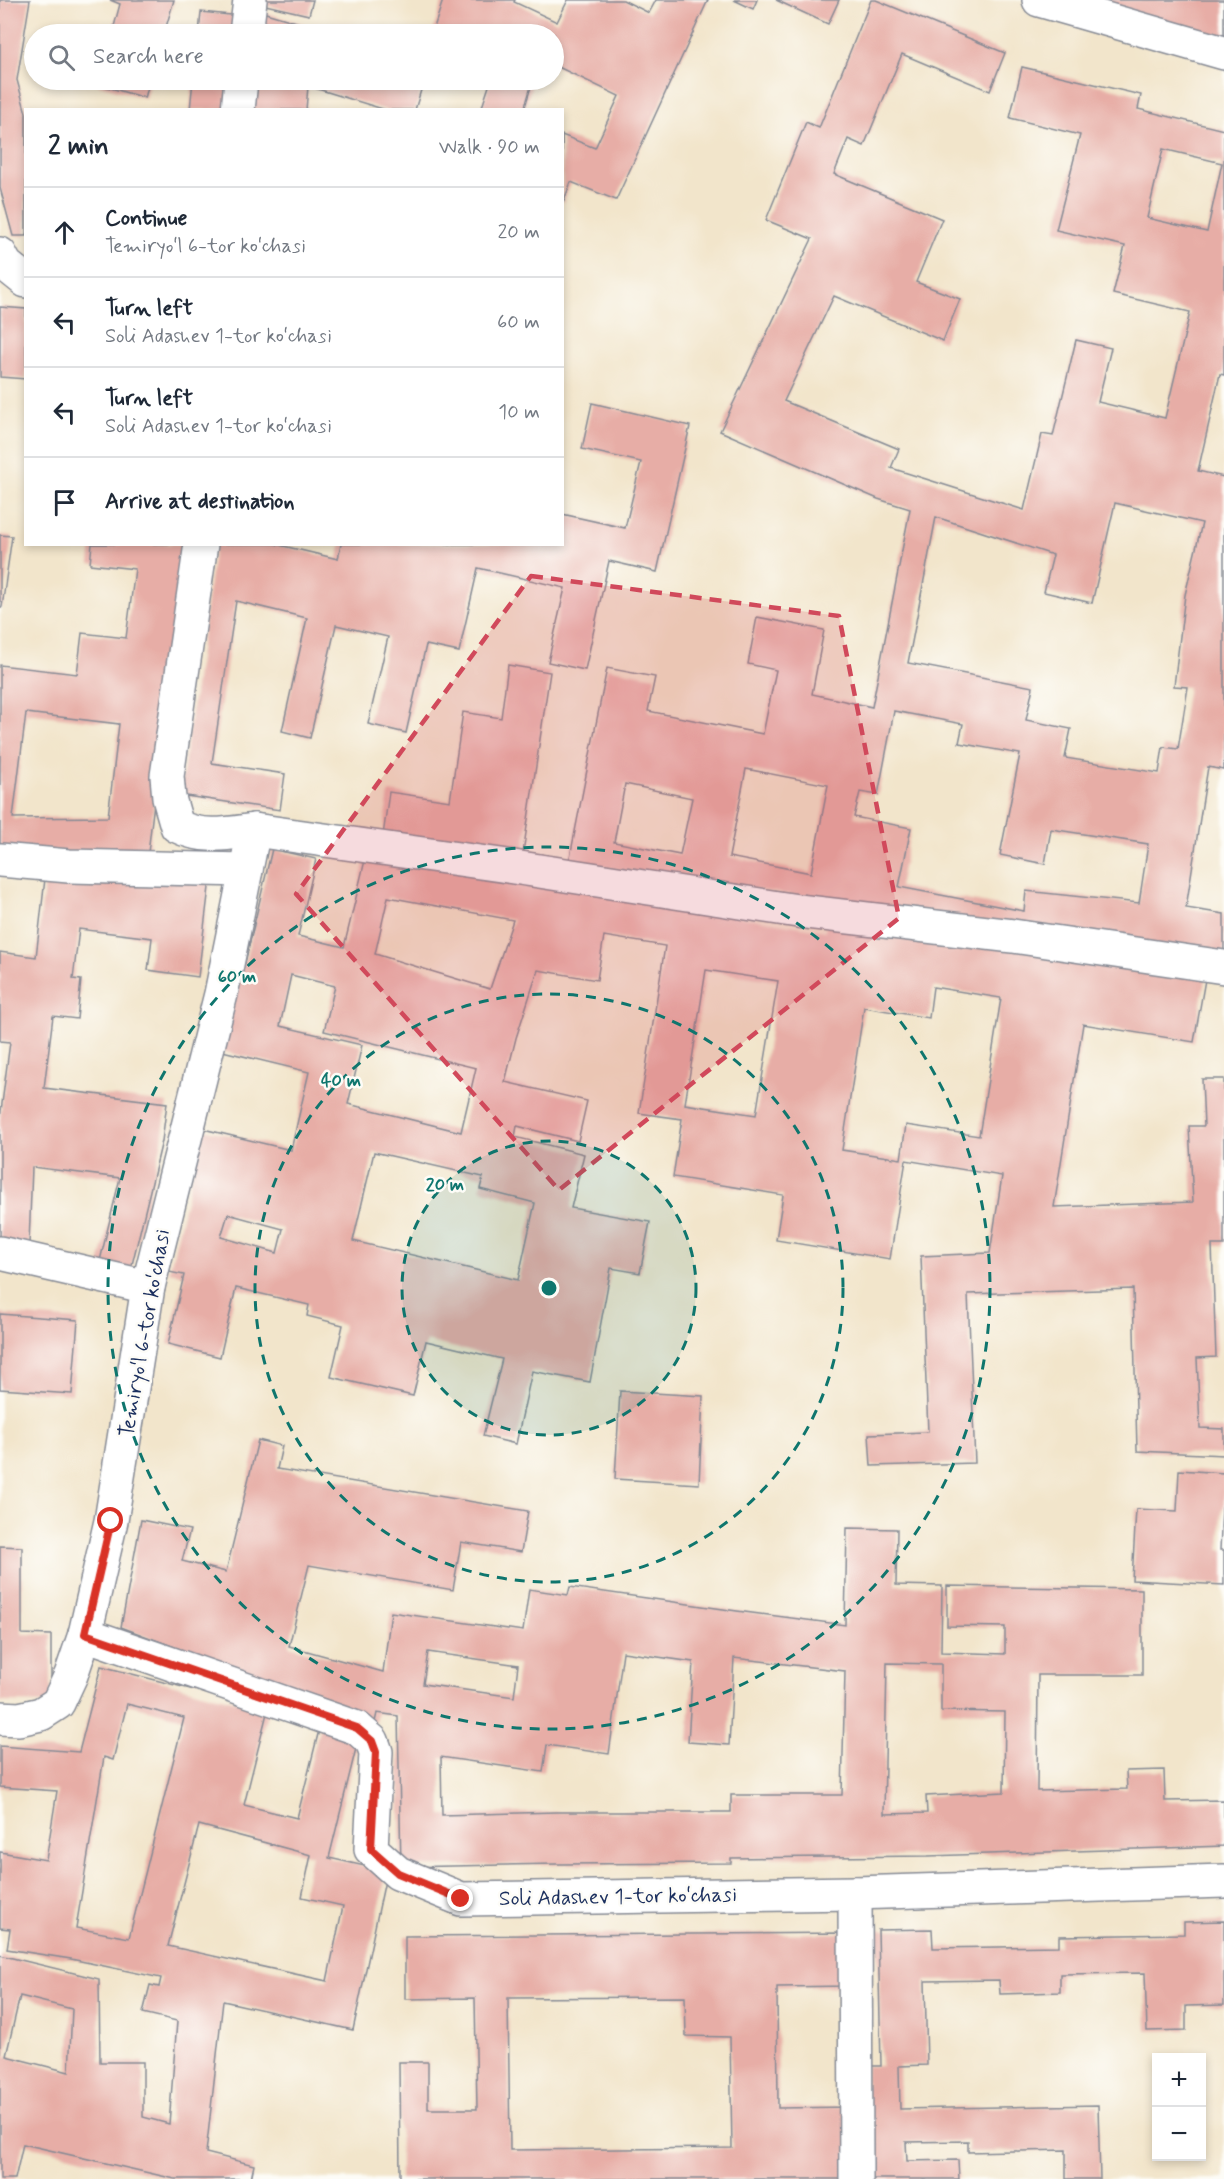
<!DOCTYPE html>
<meta charset="utf-8">
<style>
body{margin:0;font-family:Mynerve,sans-serif;background:#f2f2f3;color:#1f2937}
.controls{position:absolute;right:18px;bottom:18px;display:grid;overflow:hidden;border-radius:0px;box-shadow:0 3px 9px #0003}
.controls button{width:54px;height:54px;display:grid;place-items:center;padding:0;border:0;border-bottom:2px solid #e0e1e3;background:#fff;color:#1f2937;font:30px sans-serif}
.stop{position:absolute;width:18px;height:18px;margin:-14px;border:4px solid #d93025;border-radius:50%;background:#fff}
.stop.end{background:#d93025;border-color:#fff;box-shadow:0 2px 6px #0008}
.list{margin:0;padding:0;list-style:none}
h2{display:flex;justify-content:space-between;align-items:center;height:78px;margin:0;padding:0 24px;font-size:26px}
h2 small{font-size:20px;font-weight:400;color:#747a83}
.list li{display:grid;grid-template-columns:39px 1fr auto;gap:18px;align-items:center;box-sizing:border-box;height:90px;padding:0 24px;border-top:2px solid #e0e1e3}
.list b{display:block;font-size:22px;white-space:nowrap}
.list p{margin:0;font-size:20px;white-space:nowrap;color:#747a83}
.list em{font-size:20px;font-style:normal;color:#747a83}
.icon{flex:none;width:33px;height:33px;fill:none;stroke:currentColor;stroke-width:2;stroke-linecap:round;stroke-linejoin:round}
.map{position:relative;flex:none;width:1224px;height:2179px;overflow:hidden}
.search{position:absolute;background:#fff;box-shadow:0 3px 9px #0003;left:24px;top:24px;width:540px;height:66px;display:flex;align-items:center;gap:15px;box-sizing:border-box;padding:0 21px;border-radius:33px;color:#747a83;font-size:22px}
.panel{position:absolute;background:#fff;box-shadow:0 3px 9px #0003;left:24px;top:108px;width:540px;height:438px;border-radius:0px}
.map>svg:first-child{display:block}
.building{fill:#e7ada6;fill-rule:evenodd}
.lines{fill:none;stroke-linecap:round;stroke-linejoin:round}
.minor-casing{stroke:#868a94;stroke-width:36}
.tertiary-casing{stroke:#868a94;stroke-width:36}
.minor{stroke:#fff;stroke-width:33}
.tertiary{stroke:#fff;stroke-width:33}
.route{stroke:#d93025;stroke-width:8}
.marked{fill:#d1495b;fill-opacity:0.2;stroke:#d1495b;stroke-width:4.5;stroke-dasharray:12 8;stroke-linejoin:round}
.ring{fill:none;stroke:#0f766e;stroke-width:3;stroke-dasharray:10 8}
.labels{text-anchor:middle;stroke-width:5;stroke-linejoin:round;paint-order:stroke}
.street-label{font-size:21px;fill:#1b2f5e;stroke:#fdfcf7}
.centre{fill:#0f766e;stroke:#fdfcf7;stroke-width:3}
.ring-label{font-size:18px;text-anchor:middle;font-weight:bold;fill:#0f766e;stroke:#fdfcf7;stroke-width:5;stroke-linejoin:round;paint-order:stroke}
</style>
<div class="map">
<svg width="1224" height="2179" viewBox="0 0 1224 2179">
<rect width="100%" height="100%" fill="#fdfcf7"/>
<filter id="ink" filterUnits="userSpaceOnUse"><feTurbulence type="fractalNoise" baseFrequency=".0167" numOctaves="2"/><feDisplacementMap in="SourceGraphic" scale="12" xChannelSelector="R" yChannelSelector="G"/><feConvolveMatrix kernelMatrix="1 2 1 2 8 2 1 2 1" color-interpolation-filters="sRGB"/></filter>
<filter id="wash" filterUnits="userSpaceOnUse"><feTurbulence type="fractalNoise" baseFrequency=".008" numOctaves="4" result="noise"/><feDisplacementMap in="SourceGraphic" scale="24" xChannelSelector="R" yChannelSelector="G"/><feGaussianBlur stdDeviation="1.35" result="paint"/><feColorMatrix in="noise" values="0 0 0 0 0 0 0 0 0 0 0 0 0 0 0 0 0 1.4 0 .05"/><feComposite in="paint" operator="in"/></filter>
<g filter="url(#wash)">
<rect width="100%" height="100%" fill="#f2e5cb"/>
<g id="blocks">
<!-- building -->
<g class="building">
<polygon points="0,0 30,0 17,80 26,113 26,236 13,236 0,188"/>
<polygon points="110,0 174,0 164,34 112,34 120,4"/>
<polygon points="262,0 313,0 309,15 261,4"/>
<polygon points="443,0 515,0 514,2 557,22 568,0 623,0 649,13 656,0 708,0 616,200 571,182 563,203 562,135 595,148 619,96 554,65 554,34 432,34"/>
<polygon points="734,0 757,0 753,9"/>
<polygon points="776,0 839,0 828,24"/>
<path d="M871,0h5l129,53 -15,38 -88,-37 -38,92 -16,-7 -14,35 108,45 -26,63 44,17 -17,42 -109,-45 -50,105 115,48 -8,19 133,42 18,-76 11,2 23,-96 35,8 -13,54 67,16 25,-106 -77,-18 12,-48 -69,-16 24,-95 -70,-17 12,-51 119,28 -3,14 86,21v245l-4,-1 -22,97 26,6v293l-16,-3 -22,141 38,6v49l-202,-34 -453,-67 38,-194 48,9 -7,34 115,23 13,-64 -28,-6 9,-47 67,13 -12,64 60,13 38,-198 -32,-10 -158,-68 92,-192 -46,-19 40,-98 13,6zM1163,149l59,14 -15,69 -60,-14zM1115,503l87,20 -17,72 -11,91 14,1 -10,62 -15,-2 -4,26 -94,-15 6,-29 -45,-9 7,-33 -125,-24 28,-146 117,38 -9,37 48,11zM894,711l69,13 -4,19 61,11 -20,101 45,9 6,-35 97,15 -9,59 -113,-12 -2,20 -125,-24 12,-59 -57,-11 6,-25 18,3zM746,769l82,16 -17,88 -82,-16zM625,784l67,14 -12,57 -66,-13z"/>
<polygon points="1053,0 1224,0 1224,38"/>
<polygon points="259,11 337,34 257,34"/>
<polygon points="201,12 240,16 238,34 199,34"/>
<polygon points="99,80 150,80 145,98 97,84"/>
<polygon points="193,80 233,80 229,110 190,110"/>
<polygon points="253,80 424,80 415,110 386,110 308,86 306,110 250,110"/>
<polygon points="491,80 533,80 524,110 481,110"/>
<polygon points="0,307 26,309 26,379 0,377"/>
<polygon points="592,403 690,426 657,572 609,561 585,670 548,662 565,588 478,568 459,652 426,645 406,733 368,724 388,637 336,625 310,738 282,731 307,618 236,601 212,763 285,774 280,810 180,795 215,544 275,544 338,559 341,544 562,544 562,514 625,528 641,462 582,449"/>
<polygon points="0,535 12,536 2,607 0,607"/>
<path d="M92,544h93l-38,317 -147,1v-197l77,9 5,-41 44,5 9,-69 -45,-5zM26,713l93,11 -11,93 -95,1z"/>
<polygon points="508,665 550,672 523,853 382,843 389,792 450,801 463,712 501,718"/>
<path d="M272,849l44,10 -18,77 46,11 23,-95 276,49 182,30 2,-12 379,55 -12,68 -111,-18 -29,183 139,-5 -4,-76h15l-2,-47h22v166h-12l4,112 -19,1 3,70 24,1v26l-87,-4 -4,-162 -165,5 7,169 -104,3 -2,-32 59,-2 -7,-176 69,-3 12,-77 -96,-16 -16,99 -114,-19 7,-45 -110,-18 9,-58 -43,-6 26,-167 -61,-10 -7,44 -59,-10 -22,68 -11,44 82,19 -9,40 -61,-15 -2,11 69,17 -13,54 79,14 -10,51 -29,-5 -21,114 -58,-11 -16,73 -33,-8 19,-77 -76,-18 -13,55 -82,-19 12,-52 -36,-9 2,-11 -73,-17 -16,69 -52,-13 16,-69 -15,-3 34,-143 88,21 18,-78 -95,-23 21,-88 10,2zM388,897l125,23 -23,69 -115,-35zM706,970l72,11 -22,134 -71,-11zM291,975l44,11 -11,45 152,37 -15,64 -113,-28 14,-59 -82,-19zM933,987l68,11 -22,138 -73,-11 -5,34 -59,-9 22,-143 65,11zM374,1152l109,25 -3,12 55,14 -17,77 -165,-39zM228,1214l55,15 -6,24 -56,-16z"/>
<polygon points="46,870 210,879 198,977 148,970 152,938 79,929 73,979 81,980 77,1019 53,1016 44,1088 167,1103 162,1141 129,1277 98,1269 120,1178 32,1167 29,1244 0,1243 0,1119 10,1042 0,1041 0,952 36,957"/>
<polygon points="0,1314 78,1320 72,1394 0,1389"/>
<polygon points="620,1391 703,1396 699,1484 615,1479"/>
<path d="M258,1440l24,6 -5,23 251,42 -7,41 -60,-10 -8,48 -144,-25 -20,81 94,26 8,-60 132,19 6,-42 39,6 2,-8 167,24 108,14 2,-97 50,1 -1,56 46,1 -1,66 64,2v-27l-58,-1v-40l195,3v86h-104l-1,116 90,-2 -1,-18 38,-1 1,31 59,-1v46l-296,10 -197,2v5l-174,1 -156,3 -3,-151 -21,-3 -2,9 -254,-95 20,-107 49,10 -8,31 44,11zM428,1652l90,13 -4,32 -91,-13zM623,1652l70,10 -5,80 41,3 5,-87 111,13 -3,124h-111v17h-175l-114,3 -1,-58 102,15 4,-27 62,9zM887,1663l54,1v47l64,1 -1,80 -78,4 1,17 -43,1z"/>
<polygon points="1179,1470 1224,1473 1224,1508 1222,1508 1220,1550 1224,1550 1224,1585 1132,1580 1136,1509 1177,1511"/>
<polygon points="0,1546 22,1547 22,1634 51,1635 51,1703 0,1702"/>
<path d="M101,1666l167,43 -24,96 53,13 24,-96 39,10 -31,126 58,13 -34,159 -130,-29 -17,152 48,12 -3,14h-76l-152,-35 -8,35h-15v-224l99,24 1,83h43v55l26,7 8,-103 -34,-8 7,-28 9,2 2,-9 -90,-19 -64,-10 3,-20 -10,-1v-76l46,8 11,-69 -57,-4v-41l79,6zM127,1704l57,14 -55,220 -53,-10 28,-171 9,3zM199,1825l112,30 -9,42 41,9 -16,75 -159,-35zM20,1996l52,13 -3,63 -63,-16z"/>
<polygon points="1224,1921 1224,2005 1186,2006 1186,2030 1147,2031 1145,1973 1060,1974 1060,1992 1000,1994 999,1980 925,1981 927,2065 899,2066 900,2109 1098,2105 1100,2179 1066,2179 1066,2150 968,2152 968,2141 906,2142 907,2161 958,2160 959,2179 863,2179 866,2066 881,2066 878,1930 932,1929 933,1948 999,1947 1059,1946 1059,1936 1184,1934 1184,1922"/>
<path d="M848,1933l1,53 -72,1 1,121 72,-1 1,72h-451l-1,-117h29v47h49l-2,-111 -70,1v-63zM685,1997l1,39 44,1 2,111 -222,2 -2,-152z"/>
</g>
</g>
</g>
<g filter="url(#ink)">
<use href="#blocks" fill-opacity="0" stroke="#868a94" stroke-width="1.5"/>
<g class="lines">
<defs>
<g id="minor">
<polyline points="246,34 250,0"/>
<polyline points="238,110 241,80"/>
<polyline points="0,254 6,265 26,281"/>
<path d="M201,544l-34,232 2,22 8,28c26,13 49,8 77,4l247,35 297,46 215,25 211,31"/>
<polyline points="0,860 69,866 246,870"/>
<polyline points="0,1253 148,1287"/>
<polyline points="85,1634 357,1728 372,1741 376,1752 371,1849 398,1873 461,1899 855,1893 1224,1881"/>
<polyline points="0,1718 19,1719 41,1714 58,1703 71,1675 85,1634 111,1521 148,1287 221,994 254,830"/>
<polyline points="855,1893 856,2179"/>
</g>
<polyline id="tertiary" points="1039,0 1224,53"/>
</defs>
<!-- minor casing -->
<use href="#minor" class="minor-casing"/>
<!-- tertiary casing -->
<use href="#tertiary" class="tertiary-casing"/>
<!-- minor -->
<use href="#minor" class="minor"/>
<!-- tertiary -->
<use href="#tertiary" class="tertiary"/>
</g>
</g>
<g class="lines" filter="url(#ink)">
<!-- route -->
<polyline class="route" points="111,1521 85,1634 357,1728 372,1741 376,1752 371,1849 398,1873 461,1899"/>
</g>
<!-- marked area -->
<path class="marked" d="M531,576l308,40 60,302 -340,272 -263,-296z"/>
<!-- distance rings -->
<circle cx="549" cy="1288" r="147" fill="#0f766e" fill-opacity=".12"/>
<g class="ring">
<circle cx="549" cy="1288" r="147"/>
<circle cx="549" cy="1288" r="294"/>
<circle cx="549" cy="1288" r="441"/>
</g>
<g class="labels">
<!-- street labels -->
<g class="street-label">
<text transform="translate(144 1333) rotate(-80)" y="7">Temiryoʻl 6-tor koʻchasi</text>
<text transform="translate(618 1896) rotate(-1)" y="7">Soli Adashev 1-tor koʻchasi</text>
</g>
</g>
<circle cx="549" cy="1288" r="9" class="centre"/>
<g class="ring-label">
<text x="237" y="982">60 m</text>
<text x="341" y="1086">40 m</text>
<text x="445" y="1190">20 m</text>
</g>
</svg>
<div class="controls">
<button>+</button>
<button>−</button>
</div>
<div class="stop" style="left:111px;top:1521px"></div>
<div class="stop end" style="left:461px;top:1899px"></div>
<div class="search"><svg class="icon" aria-label="search" viewBox="0 0 24 24"><circle cx="10" cy="10" r="6"/><path d="M15 15l6 6"/></svg>Search here</div>
<section class="panel">
<h2>2 min<small>Walk · 90 m</small></h2>
<ul class="list">
<li><svg class="icon" aria-label="ahead" viewBox="0 0 24 24"><path d="M12 20V5M6 11l6-6 6 6"/></svg><div><b>Continue</b><p>Temiryoʻl 6-tor koʻchasi</p></div><em>20 m</em></li>
<li><svg class="icon" aria-label="left" viewBox="0 0 24 24"><path d="M17 20v-9H6M10 6l-5 5 5 5"/></svg><div><b>Turn left</b><p>Soli Adashev 1-tor koʻchasi</p></div><em>60 m</em></li>
<li><svg class="icon" aria-label="left" viewBox="0 0 24 24"><path d="M17 20v-9H6M10 6l-5 5 5 5"/></svg><div><b>Turn left</b><p>Soli Adashev 1-tor koʻchasi</p></div><em>10 m</em></li>
<li><svg class="icon" aria-label="arrive" viewBox="0 0 24 24"><path d="M6 21V4h12l-3 4 3 4H6"/></svg><div><b>Arrive at destination</b></div></li>
</ul>
</section>
</div>
